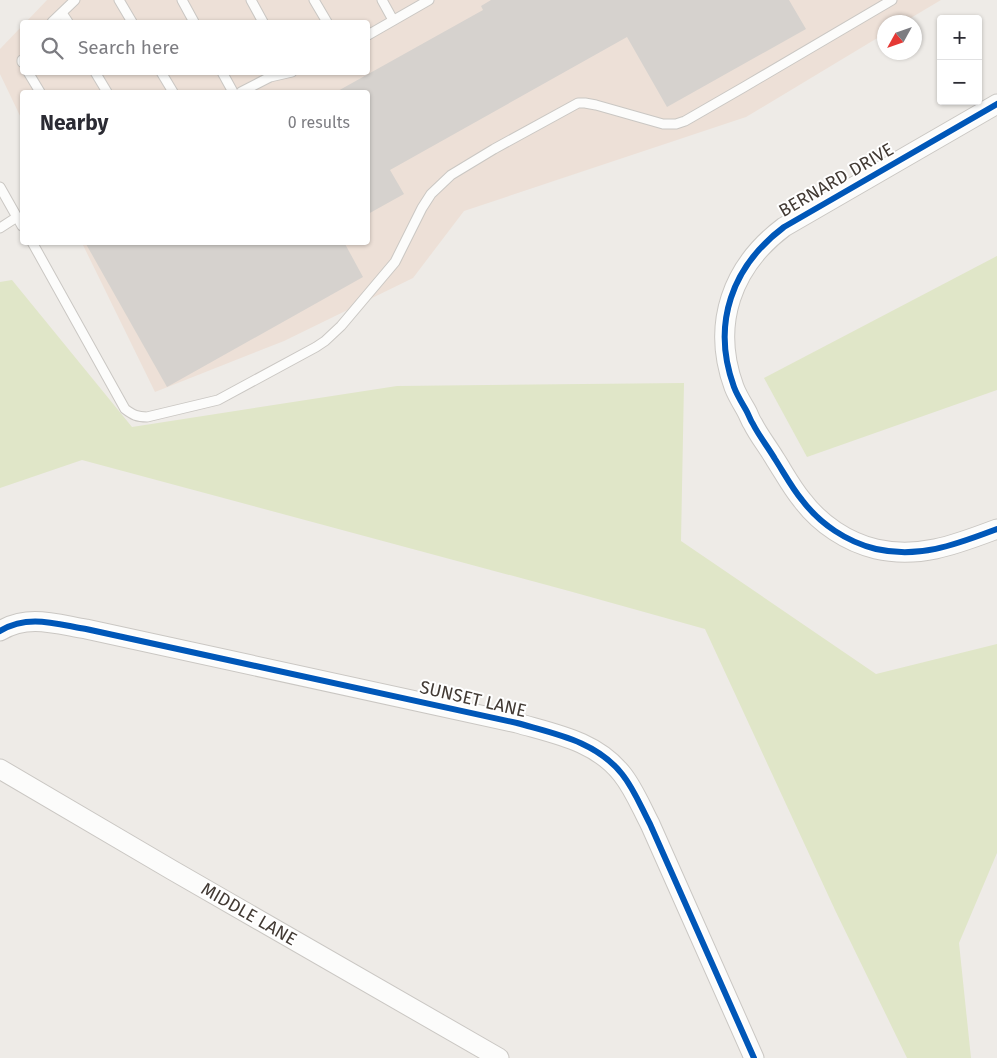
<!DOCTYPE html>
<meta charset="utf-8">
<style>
body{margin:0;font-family:"Fira Sans",sans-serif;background:#f7f7f7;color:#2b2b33}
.controls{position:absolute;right:15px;top:15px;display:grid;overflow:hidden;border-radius:5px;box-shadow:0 1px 4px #0004}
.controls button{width:45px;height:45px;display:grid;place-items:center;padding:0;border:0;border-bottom:1px solid #e1e1e2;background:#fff;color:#2b2b33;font:25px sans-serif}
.compass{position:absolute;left:877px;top:15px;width:45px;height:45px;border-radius:50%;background:#fff;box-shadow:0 1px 4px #0004;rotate:230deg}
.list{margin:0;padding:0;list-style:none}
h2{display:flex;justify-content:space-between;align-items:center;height:65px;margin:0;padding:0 20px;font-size:21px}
h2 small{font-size:16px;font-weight:400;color:#7c7c81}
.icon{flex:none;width:28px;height:28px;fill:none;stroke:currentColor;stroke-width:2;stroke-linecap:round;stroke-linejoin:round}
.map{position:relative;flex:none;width:997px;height:1058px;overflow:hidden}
.search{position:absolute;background:#fff;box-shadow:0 1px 4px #0004;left:20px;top:20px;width:350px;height:55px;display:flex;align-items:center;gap:12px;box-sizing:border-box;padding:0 18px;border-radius:5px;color:#7c7c81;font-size:19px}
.panel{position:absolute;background:#fff;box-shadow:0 1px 4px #0004;left:20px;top:90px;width:350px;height:155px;border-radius:5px}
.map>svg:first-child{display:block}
.commercial{fill:#ede0d7}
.green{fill:#e0e6c8}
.building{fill:#d6d2ce}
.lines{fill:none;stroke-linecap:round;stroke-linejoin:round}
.service-casing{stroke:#cac7c3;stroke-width:11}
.minor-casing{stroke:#cac7c3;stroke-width:21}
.service{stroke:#fcfcfb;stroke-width:9}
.minor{stroke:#fcfcfb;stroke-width:19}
.cycleway-casing{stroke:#fff;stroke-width:9}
.cycleway{stroke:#0057b8;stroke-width:6}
.labels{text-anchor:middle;stroke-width:4;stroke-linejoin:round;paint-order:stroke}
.street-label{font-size:18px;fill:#423a34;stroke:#fff}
</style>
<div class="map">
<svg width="997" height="1058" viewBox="0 0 997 1058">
<rect width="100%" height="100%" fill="#eeebe7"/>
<!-- commercial -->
<polygon class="commercial" points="47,0 941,0 904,22 884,22 884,34 746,117 464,211 413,278 284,341 155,392 82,243 368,242 368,92 22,92 22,120 0,74 0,49 22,26 22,72 368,72 368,22 26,22"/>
<!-- green -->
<g class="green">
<polygon points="997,256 997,390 807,457 764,378"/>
<polygon points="12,280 132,427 397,386 684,383 681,541 876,674 997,644 997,853 959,943 971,1058 907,1058 835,910 705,629 569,591 82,460 0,488 0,282"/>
</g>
<!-- building -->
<g class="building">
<polygon points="491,0 789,0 806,29 667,107 627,37 390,170 404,194 368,214 368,92 336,92 483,10 481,6"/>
<polygon points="89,242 344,242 363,277 167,387 86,244"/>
</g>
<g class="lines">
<defs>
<g id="service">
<polyline points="119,0 132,22"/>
<polyline points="182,0 194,22"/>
<polyline points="251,0 263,22"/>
<polyline points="314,0 327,22"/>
<polyline points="382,0 393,20"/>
<polyline points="62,13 68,22"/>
<polyline points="52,22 75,0"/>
<polyline points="368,35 429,0"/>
<polyline points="22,60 22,62"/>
<polyline points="28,72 40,92"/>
<polyline points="95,72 107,92"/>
<polyline points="161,72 173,92"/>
<polyline points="222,72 233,92"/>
<polyline points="241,92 270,77 292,72"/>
<polyline points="0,187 22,226"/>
<polyline points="0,228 17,217"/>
<path d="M32,242l93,167c8,6 12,8 22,8l71,-17 98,-53 9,-6 16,-15 54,-64 27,-54 9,-14 20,-19 43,-26 84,-46h7l11,2 67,19h13l9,-3 59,-34 148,-87"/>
</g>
<g id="minor">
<path d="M997,104l-213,123c-52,39 -73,97 -50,160 3,8 8,16 12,23 3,5 4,10 7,14 6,12 15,23 22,35 9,14 17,29 27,41 18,24 45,42 74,49 44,10 81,-5 121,-20"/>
<path d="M0,631c28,-17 56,-7 86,-2l431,94c38,11 79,18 105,51 12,15 19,33 28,50l104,234"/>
<polyline points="0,769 172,870 499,1058"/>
</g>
</defs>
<!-- service casing -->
<use href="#service" class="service-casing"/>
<!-- minor casing -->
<use href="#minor" class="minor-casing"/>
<!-- service -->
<use href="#service" class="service"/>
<!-- minor -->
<use href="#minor" class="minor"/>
<defs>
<g id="cycleway">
<path d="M997,104l-213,123c-52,39 -73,97 -50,160 3,8 8,16 12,23 3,5 4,10 7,14 6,12 15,23 22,35 9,14 17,29 27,41 18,24 45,42 74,49 44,10 81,-5 121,-20"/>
<path d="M0,631c28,-17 56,-7 86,-2l431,94c38,11 79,18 105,51 12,15 19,33 28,50l104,234"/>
</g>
</defs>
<!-- cycleway casing -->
<use href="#cycleway" class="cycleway-casing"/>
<!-- cycleway -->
<use href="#cycleway" class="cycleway"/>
</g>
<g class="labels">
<!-- street labels -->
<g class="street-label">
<text transform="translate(836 180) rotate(-30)" y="6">BERNARD DRIVE</text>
<text transform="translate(473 699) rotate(13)" y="6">SUNSET LANE</text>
<text transform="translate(249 914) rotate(30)" y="6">MIDDLE LANE</text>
</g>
</g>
</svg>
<div class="controls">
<button>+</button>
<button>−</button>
</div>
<svg class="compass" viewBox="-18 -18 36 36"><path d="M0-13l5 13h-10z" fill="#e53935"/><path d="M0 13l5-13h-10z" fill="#7c7c81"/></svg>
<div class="search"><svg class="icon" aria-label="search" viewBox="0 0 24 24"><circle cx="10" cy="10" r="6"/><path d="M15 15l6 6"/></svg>Search here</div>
<section class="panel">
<h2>Nearby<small>0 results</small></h2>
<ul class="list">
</ul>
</section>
</div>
